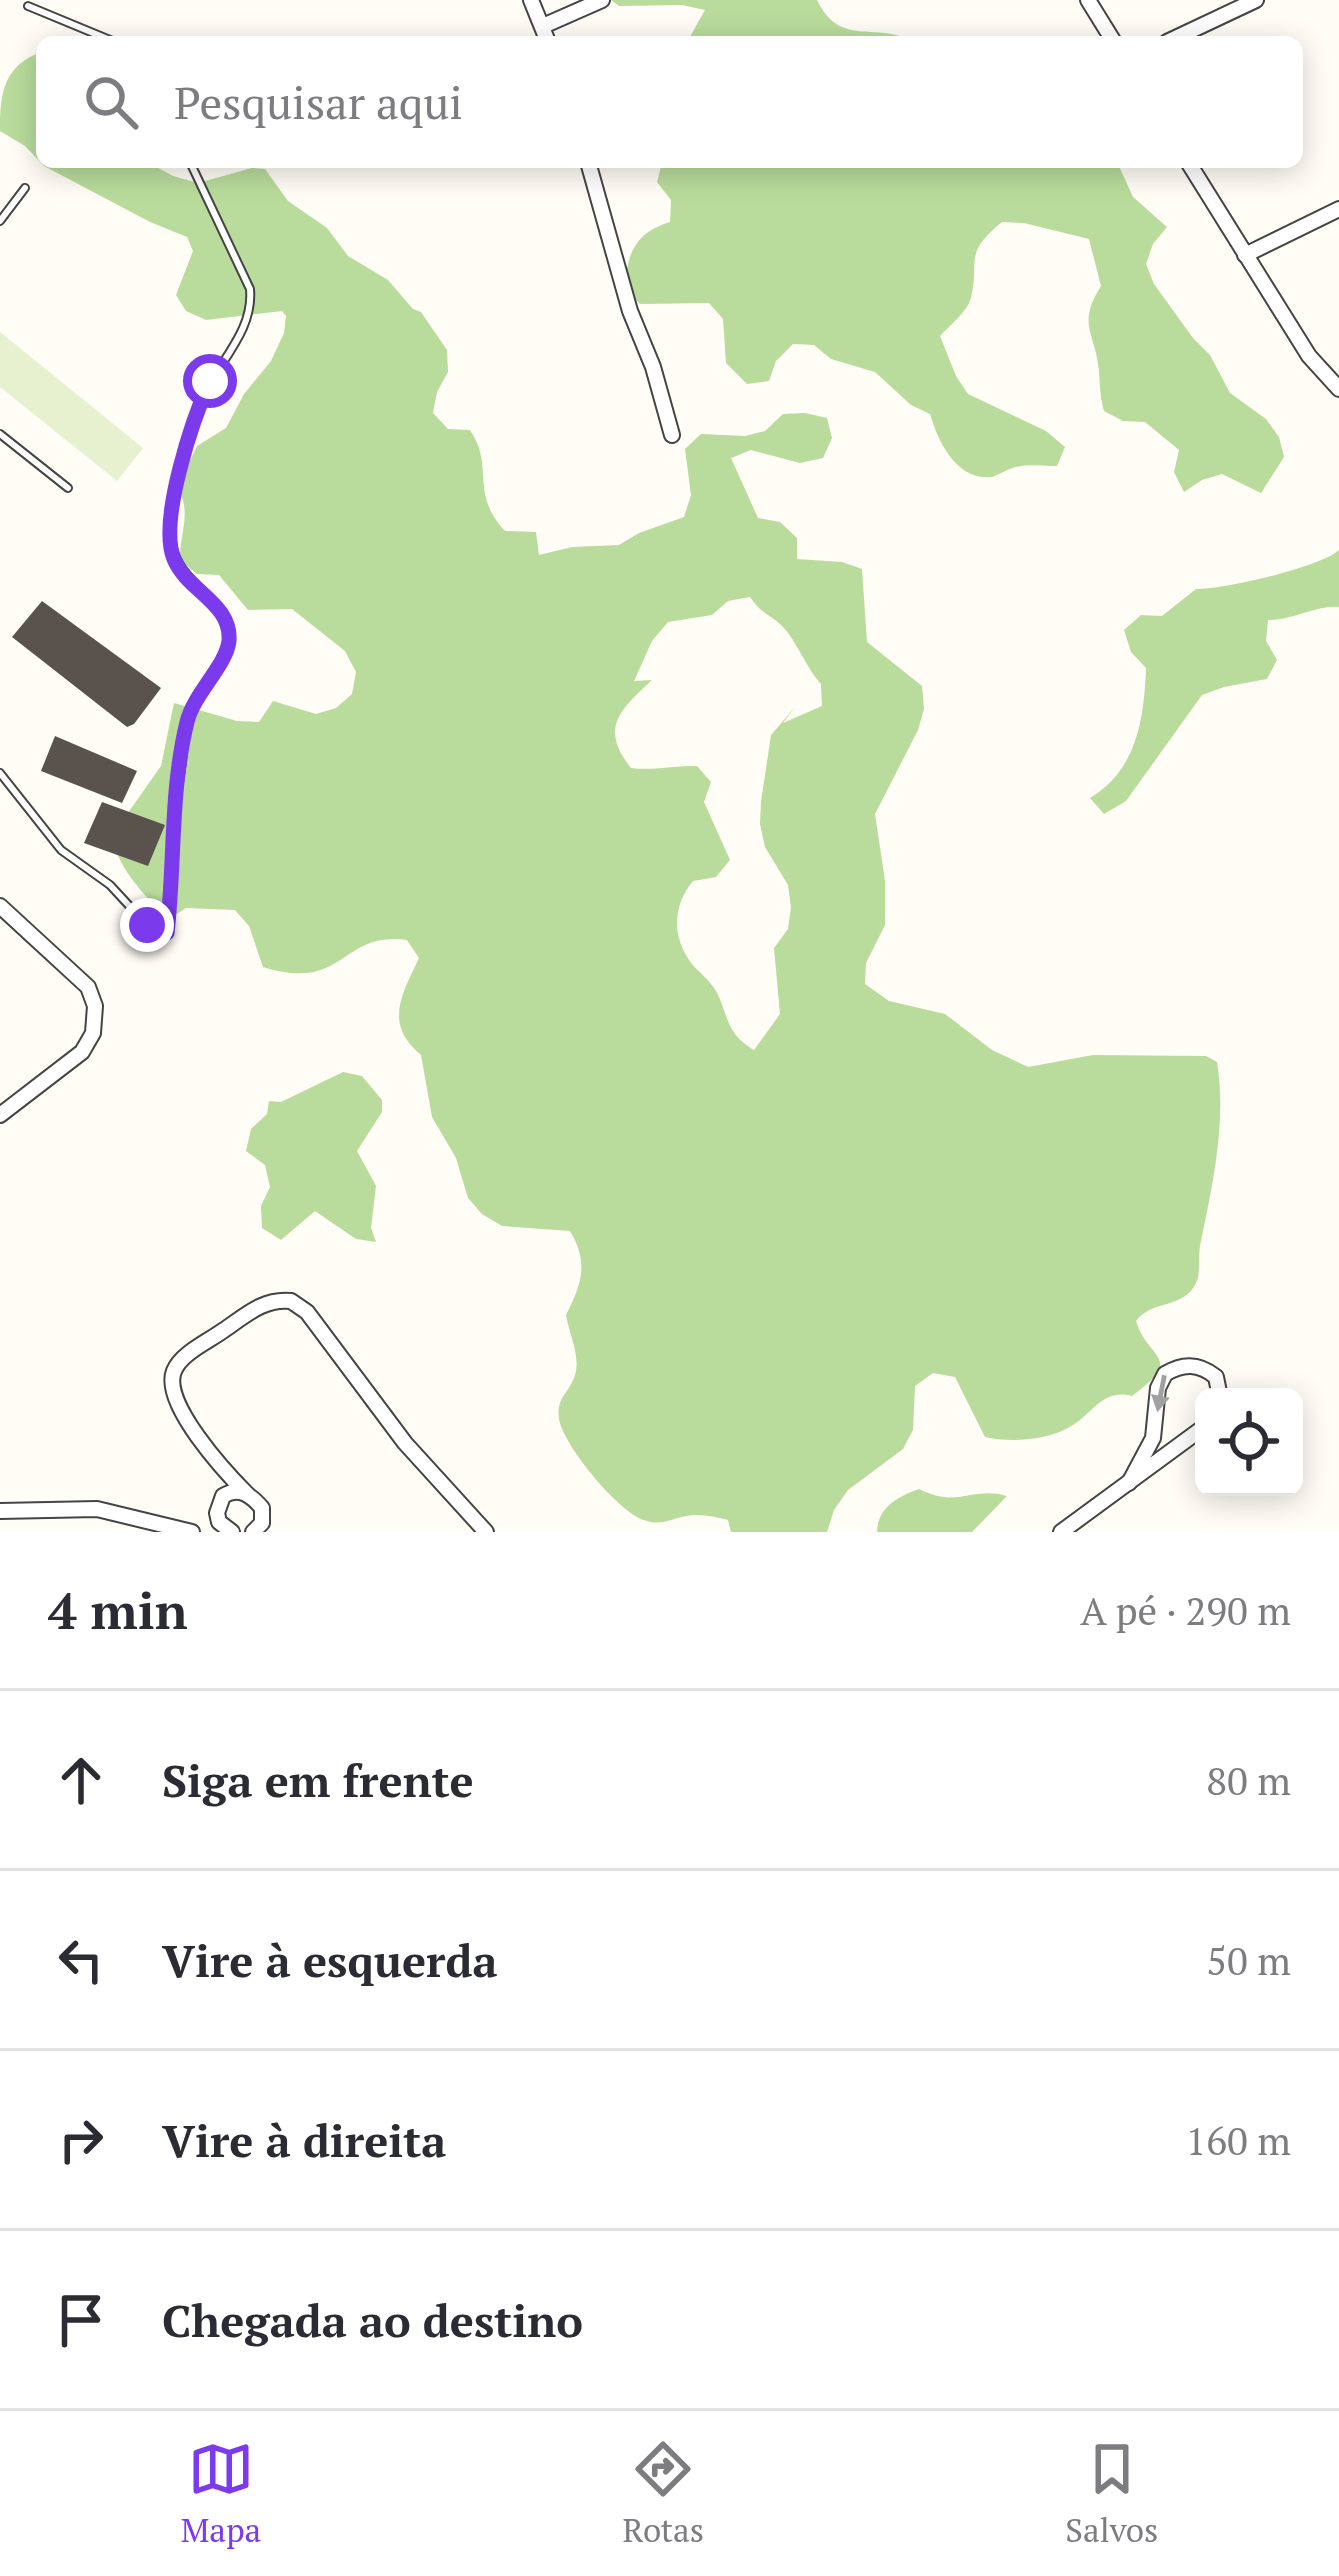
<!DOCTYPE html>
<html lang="pt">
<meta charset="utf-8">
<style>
body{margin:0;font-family:"PT Serif",serif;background:#f7f7f7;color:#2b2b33}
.controls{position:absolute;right:36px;bottom:36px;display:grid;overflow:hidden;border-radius:18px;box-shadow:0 6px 30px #0003}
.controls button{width:108px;height:108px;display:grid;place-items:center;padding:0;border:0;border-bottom:3px solid #e1e1e2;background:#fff;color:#2b2b33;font:60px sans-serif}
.stop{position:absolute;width:36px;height:36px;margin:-27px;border:9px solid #7c3aed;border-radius:50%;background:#fff}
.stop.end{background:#7c3aed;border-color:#fff;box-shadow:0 3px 12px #0008}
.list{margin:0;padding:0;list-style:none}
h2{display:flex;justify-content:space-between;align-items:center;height:156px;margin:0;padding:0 48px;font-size:51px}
h2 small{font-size:39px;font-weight:400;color:#7c7c81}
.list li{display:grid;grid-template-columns:78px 1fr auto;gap:36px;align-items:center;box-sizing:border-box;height:180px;padding:0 48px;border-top:3px solid #e1e1e2}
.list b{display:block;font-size:45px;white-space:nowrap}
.list em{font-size:39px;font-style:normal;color:#7c7c81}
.icon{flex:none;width:66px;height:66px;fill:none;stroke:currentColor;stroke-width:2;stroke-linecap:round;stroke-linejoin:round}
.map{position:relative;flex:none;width:1339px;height:1532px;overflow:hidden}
.search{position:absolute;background:#fff;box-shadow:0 6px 30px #0003;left:36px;right:36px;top:36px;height:132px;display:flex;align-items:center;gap:30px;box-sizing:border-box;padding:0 42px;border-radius:18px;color:#7c7c81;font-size:45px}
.sheet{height:876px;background:#fff}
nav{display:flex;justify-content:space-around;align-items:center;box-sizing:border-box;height:168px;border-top:3px solid #e1e1e2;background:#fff;font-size:33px;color:#7c7c81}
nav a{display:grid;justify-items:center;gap:6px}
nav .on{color:#7c3aed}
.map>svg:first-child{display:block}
.forest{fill:#b9dc9c;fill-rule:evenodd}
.pitch{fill:#e6f2cf}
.building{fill:#5a524d}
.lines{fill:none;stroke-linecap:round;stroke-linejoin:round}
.service-casing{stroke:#444;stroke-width:10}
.minor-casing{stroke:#444;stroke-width:18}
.service{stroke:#fff;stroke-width:6}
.minor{stroke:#fff;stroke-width:14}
.oneway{fill:#a0a0a0}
.route{stroke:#7c3aed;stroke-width:15}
</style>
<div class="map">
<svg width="1339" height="1532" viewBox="0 0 1339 1532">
<rect width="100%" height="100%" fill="#fffdf5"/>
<!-- forest -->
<g class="forest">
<path d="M611,0h206c24,49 57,20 97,42h-227l18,-32 -23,-5 -63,1z"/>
<path d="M36,54l6,4v104h105l26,14 25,7 54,-15 13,1 23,32 39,27 21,28 40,24 25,29 8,3 26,38 1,22 -11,20 -4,21 15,16 22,1c25,37 -1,62 35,101l31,1 3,23 33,-8 47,-2 20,-12 45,-16 7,-22 -6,-46 16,-15 44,2 20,-5 18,-17 22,-1 22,5 5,20 -9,20 -23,5 -49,-13 -20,8 27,60 22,4 17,16v21l45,3 20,7 5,73 55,44 2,23 -6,21 -43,84 10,67v44l-19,38 -1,21 24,17 56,13 47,36 36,17 65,-12 113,1 11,6c10,62 -5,124 -17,184 -2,11 1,27 -4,37 -12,26 -45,17 -60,38 12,40 50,35 -4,75 -31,-8 -40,20 -64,32 -23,12 -58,15 -83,9l-30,-60 -22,-4 -18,13 -2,44 -10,19 -55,41 -14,20 -7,22h-96l-3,-12c-16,-4 -30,-7 -46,-3 -13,3 -21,8 -35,4 -26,-5 -84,-76 -88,-102 -3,-21 9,-25 15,-41 8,-20 -5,-44 -8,-63 16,-32 23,-52 4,-84l-68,-5 -20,-12 -14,-16 -12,-40 -24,-41 -11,-62c-37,-31 -20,-59 -2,-97l-12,-18c-67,-10 -61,53 -144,27l-14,-41 -14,-16 -49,-2 -17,11c-25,-23 -49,-49 -58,-82l50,-71 13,-63 63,18 22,1 14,-21 43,13 20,-6 16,-14 4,-22 -11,-21 -53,-42 -44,1 -29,-35 -22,-1 -17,-14c-1,-25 13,-49 -3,-72l20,-42 29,-18 18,-34 27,-33 13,-28 2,-17 -4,-5 -76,9 -20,-9 -10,-16 17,-44 -6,-14 -37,-15 -106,-56 -19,-20 -25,-15c0,-34 2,-62 36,-77zM750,597c11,16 17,16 30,27 15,13 26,44 41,60l1,22 -39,17 12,-16 -24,28 -10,67 -1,22 5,23 23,38 3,22 -3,22 -14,19 6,66 -26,36c-25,-15 -25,-28 -35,-53 -7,-17 -21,-24 -30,-37 -18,-27 -15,-56 4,-79l23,-4 14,-17 -26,-58 7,-20 -14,-16c-23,-1 -43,5 -66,2 -32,-40 -11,-58 21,-88l-18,1 18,-40 16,-19 44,-7 16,-14z"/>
<path d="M662,162h455l16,35 34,30 -14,17 -7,20 8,20 39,54 17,17 20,38 36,26 13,18 5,20 -23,36 -39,-19 -20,6 -18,12 -10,-20 5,-22 -34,-28 -22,-1 -19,-10c-4,-14 -4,-25 -5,-39 -3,-40 -23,-46 2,-86l-12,-47 -65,-16 -22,-1c-39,32 -22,36 -31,76 -4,14 -21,27 -31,38l16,40 12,18 78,37 19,16 -8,19c-15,0 -33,-3 -47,3 -3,1 -15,7 -18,8 -35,4 -54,-35 -62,-63l-19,-9 -36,-33 -44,-13 -17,-14 -21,-1 -17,17 -7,20 -22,3 -21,-21 -3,-44 -14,-16 -69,1 -15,-16c2,-35 10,-55 45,-66l1,-22 -14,-18z"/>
<path d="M1339,550v57c-24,-2 -44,13 -71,13l-2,21 11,19 -10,19 -43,8 -22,8 -76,106 -22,13 -14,-16c47,-28 54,-79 56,-130l-15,-16 -7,-22 17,-15 21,1 34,-27c26,1 125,-22 143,-39z"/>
<polygon points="343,1072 362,1076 382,1100 382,1112 357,1151 376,1186 371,1228 376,1242 356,1239 315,1211 281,1240 262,1228 261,1206 270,1187 265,1165 246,1151 251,1129 267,1114 269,1101 281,1102"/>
<path d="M919,1489c40,20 52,-3 88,7l-35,36h-95c1,-25 20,-35 42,-43z"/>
</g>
<!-- pitch -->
<polygon class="pitch" points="0,332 143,448 117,481 0,387"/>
<!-- building -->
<g class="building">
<polygon points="42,601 161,688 134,724 127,727 12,637"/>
<polygon points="55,736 137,771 122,803 41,771"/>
<polygon points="102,802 165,825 148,866 84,843"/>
</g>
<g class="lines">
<defs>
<g id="service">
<polyline points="28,6 115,42"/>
<polyline points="0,221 25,188"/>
<polyline points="0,434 68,488"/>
<path d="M0,773l61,77 49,35 37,40 20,8c7,-55 5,-109 14,-164 3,-18 2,-36 8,-54 8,-26 41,-56 40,-80 0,-43 -64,-48 -59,-116 3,-32 18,-85 30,-115 15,-40 54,-70 50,-115l-60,-127"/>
</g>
<g id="minor">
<polyline points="531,0 548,42"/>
<polyline points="1088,0 1114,42"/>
<polyline points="543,26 602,0"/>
<polyline points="1167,42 1256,0"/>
<polyline points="588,162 630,311 653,367 672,435"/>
<polyline points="1188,162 1309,356 1339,389"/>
<polyline points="1245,255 1339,209"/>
<polyline points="0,906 88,987 95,1006 93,1033 82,1052 0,1115"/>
<path d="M1129,1483l24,-45 5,-50 7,-14c18,-11 34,-11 51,3l4,20"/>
<path d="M248,1495c-22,-22 -87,-92 -74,-124 7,-18 35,-30 50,-41 22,-15 40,-32 67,-29l16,11 98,131 81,89"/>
<polyline points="0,1511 97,1509 192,1532"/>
<path d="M232,1532l-13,-10 -2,-9 6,-17c16,-10 28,-1 39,12v15l-9,9"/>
<polyline points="1061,1532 1204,1427"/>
</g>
</defs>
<!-- service casing -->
<use href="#service" class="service-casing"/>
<!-- minor casing -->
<use href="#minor" class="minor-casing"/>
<!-- service -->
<use href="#service" class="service"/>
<!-- minor -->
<use href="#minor" class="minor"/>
</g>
<!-- one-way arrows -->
<defs><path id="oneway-solid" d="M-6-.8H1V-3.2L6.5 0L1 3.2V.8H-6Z" transform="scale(3)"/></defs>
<use class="oneway" href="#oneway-solid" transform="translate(1161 1393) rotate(101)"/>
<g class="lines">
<!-- route -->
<path class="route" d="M147,925l20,8c8,-70 3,-142 20,-211 7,-29 39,-56 42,-81 3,-38 -42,-50 -55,-82 -16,-38 19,-141 36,-178"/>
</g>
</svg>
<div class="controls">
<button><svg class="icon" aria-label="locate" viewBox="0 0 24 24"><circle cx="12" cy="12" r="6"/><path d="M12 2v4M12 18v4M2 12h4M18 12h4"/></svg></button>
</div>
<div class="stop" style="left:210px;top:381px"></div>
<div class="stop end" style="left:147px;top:925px"></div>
<div class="search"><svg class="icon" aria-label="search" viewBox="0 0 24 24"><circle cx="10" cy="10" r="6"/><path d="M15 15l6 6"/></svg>Pesquisar aqui</div>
</div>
<section class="sheet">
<h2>4 min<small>A pé · 290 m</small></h2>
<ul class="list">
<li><svg class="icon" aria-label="ahead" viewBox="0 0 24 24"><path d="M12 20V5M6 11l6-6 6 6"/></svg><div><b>Siga em frente</b></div><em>80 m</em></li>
<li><svg class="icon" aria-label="left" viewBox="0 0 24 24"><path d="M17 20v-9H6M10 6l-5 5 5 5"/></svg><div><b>Vire à esquerda</b></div><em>50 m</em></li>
<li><svg class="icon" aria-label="right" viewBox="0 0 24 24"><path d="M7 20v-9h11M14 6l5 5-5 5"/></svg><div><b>Vire à direita</b></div><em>160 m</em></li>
<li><svg class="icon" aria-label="arrive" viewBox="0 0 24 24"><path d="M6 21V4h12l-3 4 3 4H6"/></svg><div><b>Chegada ao destino</b></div></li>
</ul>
</section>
<nav>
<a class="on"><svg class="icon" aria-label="map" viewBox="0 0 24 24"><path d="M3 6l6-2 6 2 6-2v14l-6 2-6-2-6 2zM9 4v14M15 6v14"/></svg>Mapa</a>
<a><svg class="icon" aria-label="directions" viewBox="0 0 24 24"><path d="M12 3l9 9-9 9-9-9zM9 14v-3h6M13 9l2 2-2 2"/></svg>Rotas</a>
<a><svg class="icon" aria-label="saved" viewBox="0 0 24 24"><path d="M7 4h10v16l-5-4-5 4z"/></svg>Salvos</a>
</nav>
